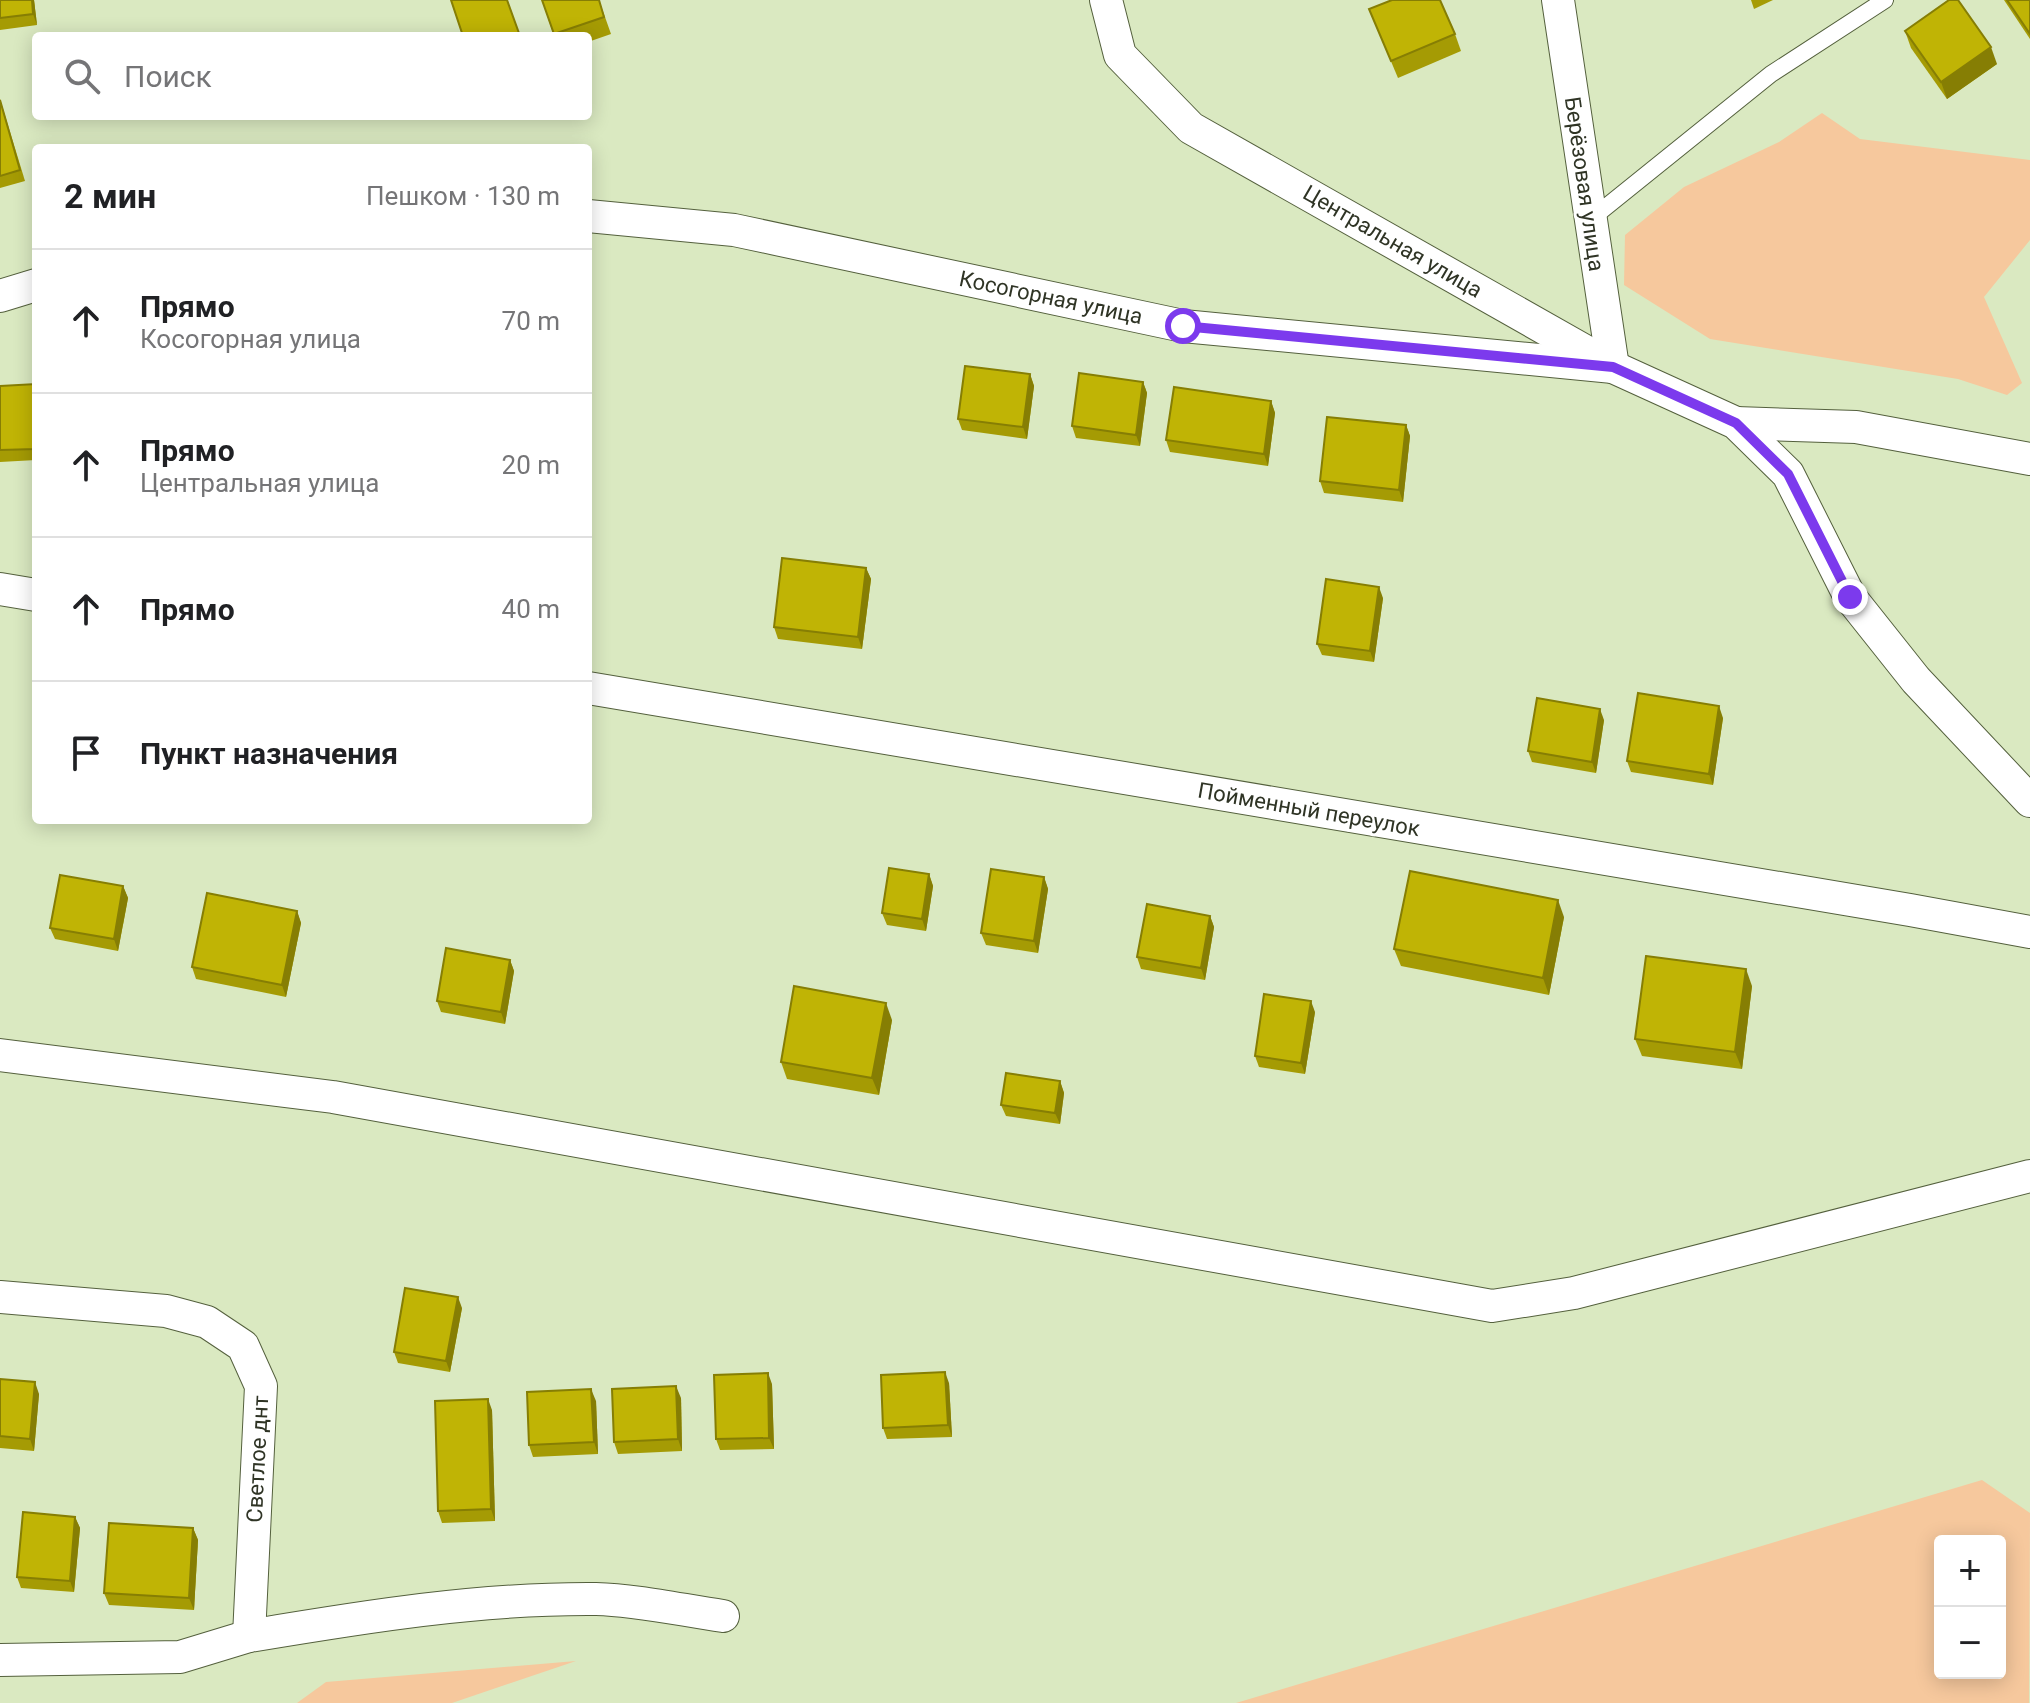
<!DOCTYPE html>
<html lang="ru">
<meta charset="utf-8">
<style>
body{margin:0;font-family:Roboto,sans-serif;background:#f6f6f6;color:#202124}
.controls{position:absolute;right:24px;bottom:24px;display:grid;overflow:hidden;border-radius:8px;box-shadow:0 4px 20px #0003}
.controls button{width:72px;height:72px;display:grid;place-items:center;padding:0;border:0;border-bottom:2px solid #e0e0e0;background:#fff;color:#202124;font:40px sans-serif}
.stop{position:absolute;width:24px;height:24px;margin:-18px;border:6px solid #7c3aed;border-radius:50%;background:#fff}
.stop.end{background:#7c3aed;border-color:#fff;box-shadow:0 2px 8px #0008}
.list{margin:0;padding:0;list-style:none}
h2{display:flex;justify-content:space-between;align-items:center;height:104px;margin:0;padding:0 32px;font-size:34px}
h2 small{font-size:26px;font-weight:400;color:#757577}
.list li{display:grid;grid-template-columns:52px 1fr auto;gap:24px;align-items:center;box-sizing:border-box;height:144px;padding:0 32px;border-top:2px solid #e0e0e0}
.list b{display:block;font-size:30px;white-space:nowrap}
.list p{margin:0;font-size:26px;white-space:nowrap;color:#757577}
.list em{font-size:26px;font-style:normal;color:#757577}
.icon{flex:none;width:44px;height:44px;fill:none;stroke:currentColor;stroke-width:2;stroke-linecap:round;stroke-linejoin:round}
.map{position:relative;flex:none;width:2030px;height:1703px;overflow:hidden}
.search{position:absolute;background:#fff;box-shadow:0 4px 20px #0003;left:32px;top:32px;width:560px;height:88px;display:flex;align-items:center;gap:20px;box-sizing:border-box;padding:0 28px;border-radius:8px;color:#757577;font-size:30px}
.panel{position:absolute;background:#fff;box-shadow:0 4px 20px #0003;left:32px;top:144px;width:560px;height:680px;border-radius:8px}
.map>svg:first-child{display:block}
.green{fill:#f6c89d;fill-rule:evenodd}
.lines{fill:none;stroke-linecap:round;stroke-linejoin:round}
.lane-casing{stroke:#54603d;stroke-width:18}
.street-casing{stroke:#54603d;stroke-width:34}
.lane{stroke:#fff;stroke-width:16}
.street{stroke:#fff;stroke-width:32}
.wall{fill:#a59b04}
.shaded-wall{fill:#867e04}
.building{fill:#c0b405;stroke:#867e04;stroke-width:2}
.route{stroke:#7c3aed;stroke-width:10}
.labels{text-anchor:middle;stroke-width:6;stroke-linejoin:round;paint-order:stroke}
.street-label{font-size:22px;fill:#2f3425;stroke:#fff}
</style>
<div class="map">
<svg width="2030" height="1703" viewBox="0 0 2030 1703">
<rect width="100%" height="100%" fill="#dae9c1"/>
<!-- green -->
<g class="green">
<polygon points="1822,113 1860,139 2030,160 2030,240 1984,297 2022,383 2007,395 1958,379 1710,339 1624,285 1625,235 1684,187 1779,142"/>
<path d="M1982,1480l48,33 -1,190h-793zM2000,1541v132h-60v-132z"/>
<polygon points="576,1661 452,1703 297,1703 326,1682"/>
</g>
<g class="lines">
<defs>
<polyline id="lane" points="1591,219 1771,74 1885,0"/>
<g id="street">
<polyline points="1106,0 1120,55 1191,128 1613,367 1736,423 1788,474 1850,597 1916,680 2030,801"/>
<polyline points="588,216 734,230 1183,326 1613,367 1558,0"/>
<polyline points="0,296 36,285"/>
<polyline points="1736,423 1856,427 2030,459"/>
<polyline points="0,589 36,595"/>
<polyline points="588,688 1910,910 2030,932"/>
<polyline points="0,1055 333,1097 1492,1306 1574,1293 2030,1176"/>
<path d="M0,1297l166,14 41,11 36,24 18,40 -12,250c114,-19 230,-38 347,-37 41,1 85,11 127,17"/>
<polyline points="0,1660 180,1657 249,1636"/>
</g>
</defs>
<!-- lane casing -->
<use href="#lane" class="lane-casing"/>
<!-- street casing -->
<use href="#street" class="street-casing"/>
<!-- lane -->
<use href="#lane" class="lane"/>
<!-- street -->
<use href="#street" class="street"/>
</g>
<!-- wall -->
<g class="wall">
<polygon points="0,0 34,0 37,25 0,30"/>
<polygon points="542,0 599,0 611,34 588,42 588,36 554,36"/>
<polygon points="1751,0 1773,0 1754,9"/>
<polygon points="2004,0 2030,0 2030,39"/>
<polygon points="1369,9 1455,34 1461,51 1398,78"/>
<polygon points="1905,31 1997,64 1947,99 1911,48"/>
<polygon points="0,99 25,181 0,188"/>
<polygon points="1030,374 1034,386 1027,439 962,430 958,419"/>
<polygon points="1143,382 1147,393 1140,446 1076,438 1072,426"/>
<polygon points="36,384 36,460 0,462 0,386"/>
<polygon points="1271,401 1275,413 1268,466 1170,452 1166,440"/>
<polygon points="1406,425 1410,436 1403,502 1324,493 1320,481"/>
<polygon points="866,568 871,579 862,649 778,639 774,627"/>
<polygon points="1383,598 1374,662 1322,655 1317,644"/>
<polygon points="1723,718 1713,785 1631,772 1627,761"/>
<polygon points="1604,720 1596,773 1532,762 1528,751"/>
<polygon points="929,874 933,886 926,931 887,925 882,913"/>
<polygon points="1044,877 1048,889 1038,953 986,945 981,933"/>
<polygon points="123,886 128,898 118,951 55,939 50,928"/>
<polygon points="297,911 301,923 286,997 196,979 192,967"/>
<polygon points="1210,916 1214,927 1205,980 1141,969 1137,957"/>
<polygon points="1564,917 1549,995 1401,966 1394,949"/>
<polygon points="510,960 514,971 505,1024 441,1012 437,1001"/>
<polygon points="1752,986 1742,1069 1642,1056 1635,1039"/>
<polygon points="1315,1012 1305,1074 1259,1067 1255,1056"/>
<polygon points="892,1020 879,1095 787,1079 781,1062"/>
<polygon points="1060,1081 1064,1093 1060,1124 1006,1116 1001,1105"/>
<polygon points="462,1308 450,1372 398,1363 394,1352"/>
<polygon points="0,1379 39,1394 34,1451 0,1448"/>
<polygon points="949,1383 952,1437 887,1439 883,1428"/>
<polygon points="772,1384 774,1449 720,1450 716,1439"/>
<polygon points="681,1398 682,1451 618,1454 614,1442"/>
<polygon points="596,1401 598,1454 533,1457 529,1445"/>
<polygon points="492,1410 495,1521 442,1523 438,1511"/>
<polygon points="75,1517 80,1528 74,1592 21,1588 17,1577"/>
<polygon points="193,1528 198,1540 194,1610 109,1605 104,1593"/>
</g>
<!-- shaded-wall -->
<g class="shaded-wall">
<polygon points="32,0 34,0 37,25 33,14"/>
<polygon points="1991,47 1997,64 1947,99 1941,82"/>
<polygon points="1030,374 1034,386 1027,439 1023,427"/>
<polygon points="1143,382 1147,393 1140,446 1136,435"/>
<polygon points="1271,401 1275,413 1268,466 1264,454"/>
<polygon points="1406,425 1410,436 1403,502 1399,490"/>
<polygon points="866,568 871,579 862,649 858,637"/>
<polygon points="1379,587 1383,598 1374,662 1370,651"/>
<polygon points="1719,706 1723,718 1713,785 1709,774"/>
<polygon points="1600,709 1604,720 1596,773 1592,762"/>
<polygon points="929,874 933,886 926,931 922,919"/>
<polygon points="1044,877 1048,889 1038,953 1034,941"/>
<polygon points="123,886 128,898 118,951 114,939"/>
<polygon points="1558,900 1564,917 1549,995 1543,978"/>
<polygon points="297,911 301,923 286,997 282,985"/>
<polygon points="1210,916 1214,927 1205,980 1201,968"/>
<polygon points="510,960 514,971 505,1024 501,1012"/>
<polygon points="1746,969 1752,986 1742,1069 1735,1052"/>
<polygon points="1311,1001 1315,1012 1305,1074 1301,1063"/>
<polygon points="886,1003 892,1020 879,1095 872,1078"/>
<polygon points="1060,1081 1064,1093 1060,1124 1055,1113"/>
<polygon points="458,1297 462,1308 450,1372 446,1361"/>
<polygon points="945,1372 949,1383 952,1437 948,1425"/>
<polygon points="768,1373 772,1384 774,1449 769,1438"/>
<polygon points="35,1382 39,1394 34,1451 30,1439"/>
<polygon points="676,1386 681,1398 682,1451 678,1439"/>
<polygon points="591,1389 596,1401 598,1454 594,1442"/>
<polygon points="488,1399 492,1410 495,1521 491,1509"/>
<polygon points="75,1517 80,1528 74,1592 70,1581"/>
<polygon points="193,1528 198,1540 194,1610 189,1598"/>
</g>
<!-- building -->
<g class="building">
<polygon points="0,0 32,0 33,14 0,18"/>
<polygon points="451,0 507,0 520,36 463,36"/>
<polygon points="542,0 599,0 604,17 554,34"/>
<polygon points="1392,0 1440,0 1455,34 1391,61 1369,9"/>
<polygon points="1949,0 1958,0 1991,47 1941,82 1905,31"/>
<polygon points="2007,0 2030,0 2030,34"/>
<polygon points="0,100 20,170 0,176"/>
<polygon points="965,366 1030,374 1023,427 958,419"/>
<polygon points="1079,373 1143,382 1136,435 1072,426"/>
<polygon points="36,384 36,449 0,450 0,386"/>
<polygon points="1174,387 1271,401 1264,454 1166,440"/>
<polygon points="1327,417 1406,425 1399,490 1320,481"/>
<polygon points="782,558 866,568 858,637 774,627"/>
<polygon points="1326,579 1379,587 1370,651 1317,644"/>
<polygon points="1638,693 1719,706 1709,774 1627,761"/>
<polygon points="1537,698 1600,709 1592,762 1528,751"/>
<polygon points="889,868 929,874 922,919 882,913"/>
<polygon points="991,869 1044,877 1034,941 981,933"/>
<polygon points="1410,871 1558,900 1543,978 1394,949"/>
<polygon points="60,875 123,886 114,939 50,928"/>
<polygon points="207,893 297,911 282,985 192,967"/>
<polygon points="1147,904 1210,916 1201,968 1137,957"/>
<polygon points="446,948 510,960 501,1012 437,1001"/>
<polygon points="1646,956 1746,969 1735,1052 1635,1039"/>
<polygon points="794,986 886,1003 872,1078 781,1062"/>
<polygon points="1264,994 1311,1001 1301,1063 1255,1056"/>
<polygon points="1006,1073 1060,1081 1055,1113 1001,1105"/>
<polygon points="405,1288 458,1297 446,1361 394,1352"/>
<polygon points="945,1372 948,1425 883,1428 881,1375"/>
<polygon points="768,1373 769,1438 716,1439 714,1375"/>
<polygon points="0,1379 35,1382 30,1439 0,1436"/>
<polygon points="676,1386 678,1439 614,1442 612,1389"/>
<polygon points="591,1389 594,1442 529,1445 527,1392"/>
<polygon points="488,1399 491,1509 438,1511 435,1401"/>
<polygon points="23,1512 75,1517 70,1581 17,1577"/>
<polygon points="109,1523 193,1528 189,1598 104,1593"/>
</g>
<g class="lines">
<!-- route -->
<polyline class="route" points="1183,326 1613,367 1736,423 1788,474 1850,597"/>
</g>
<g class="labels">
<!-- street labels -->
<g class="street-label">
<text transform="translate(1585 184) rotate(82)" y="8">Берёзовая улица</text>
<text transform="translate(1393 241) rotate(30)" y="8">Центральная улица</text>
<text transform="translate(1051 297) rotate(12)" y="8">Косогорная улица</text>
<text transform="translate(1309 809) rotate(10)" y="8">Пойменный переулок</text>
<text transform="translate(257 1459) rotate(-87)" y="8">Светлое днт</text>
</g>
</g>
</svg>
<div class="controls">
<button>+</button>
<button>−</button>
</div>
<div class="stop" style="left:1183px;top:326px"></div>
<div class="stop end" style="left:1850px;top:597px"></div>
<div class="search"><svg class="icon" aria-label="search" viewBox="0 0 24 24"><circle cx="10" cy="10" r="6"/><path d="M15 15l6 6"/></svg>Поиск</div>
<section class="panel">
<h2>2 мин<small>Пешком · 130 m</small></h2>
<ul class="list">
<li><svg class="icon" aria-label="ahead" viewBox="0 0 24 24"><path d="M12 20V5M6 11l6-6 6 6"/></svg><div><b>Прямо</b><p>Косогорная улица</p></div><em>70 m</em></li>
<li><svg class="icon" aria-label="ahead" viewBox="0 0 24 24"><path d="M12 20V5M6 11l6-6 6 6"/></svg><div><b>Прямо</b><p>Центральная улица</p></div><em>20 m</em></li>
<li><svg class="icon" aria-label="ahead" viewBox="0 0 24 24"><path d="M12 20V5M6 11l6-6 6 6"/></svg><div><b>Прямо</b></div><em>40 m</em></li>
<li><svg class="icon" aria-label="arrive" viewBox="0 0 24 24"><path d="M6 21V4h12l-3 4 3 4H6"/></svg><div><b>Пункт назначения</b></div></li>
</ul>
</section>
</div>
